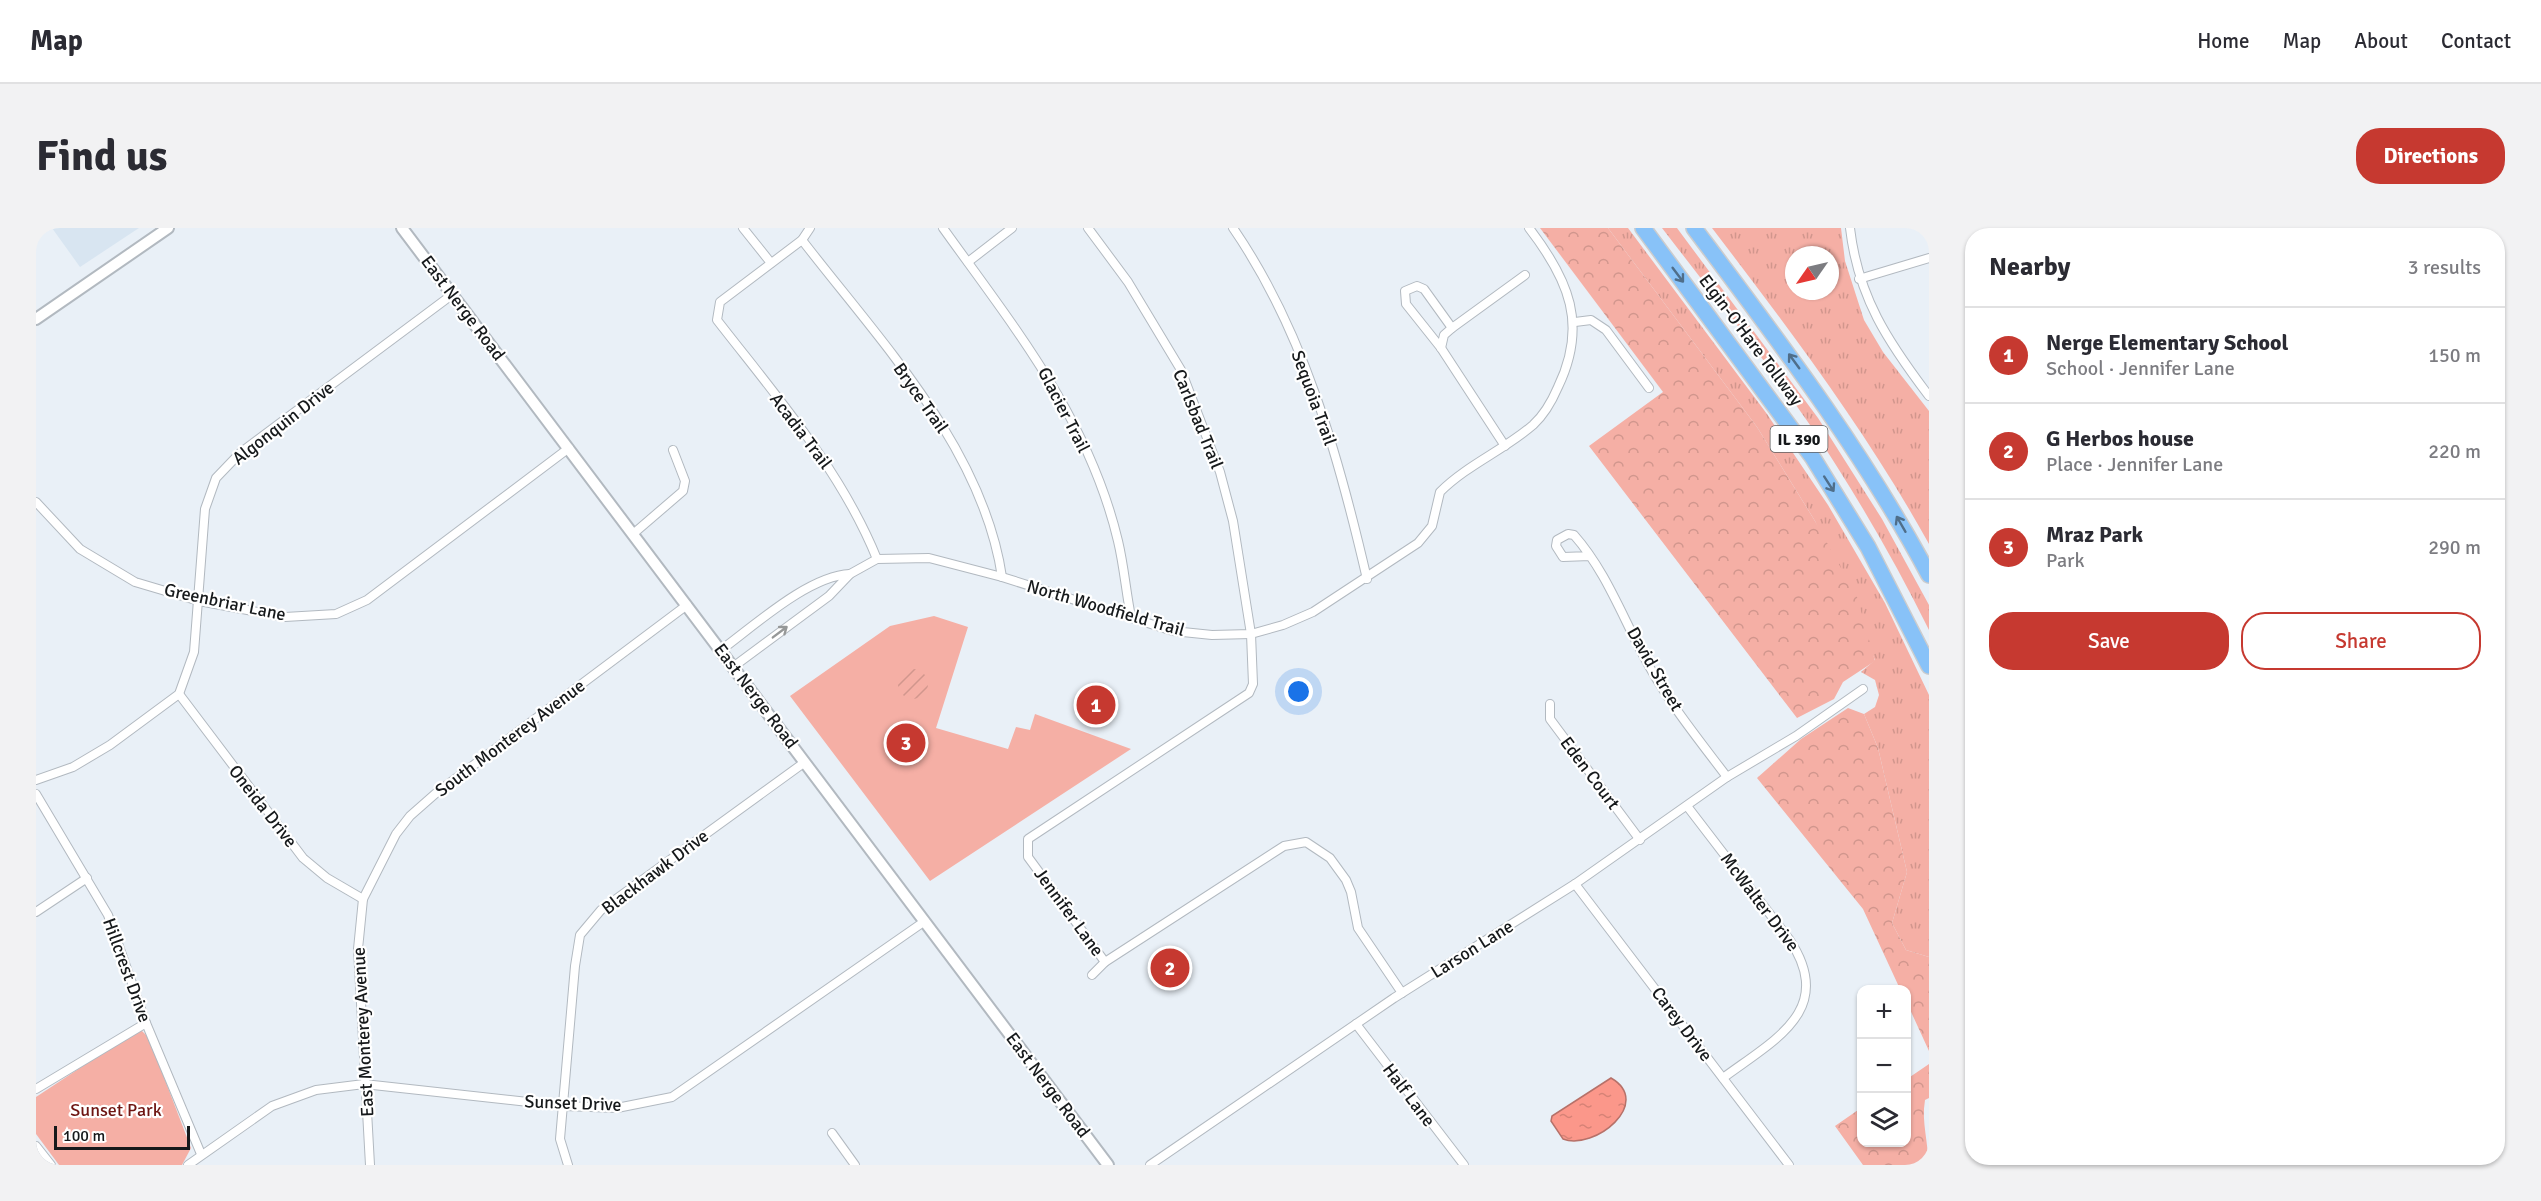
<!DOCTYPE html>
<meta charset="utf-8">
<style>
body{margin:0;font-family:Signika,sans-serif;background:#f2f2f3;color:#2b2b33}
.controls{position:absolute;right:18px;bottom:18px;display:grid;overflow:hidden;border-radius:12px;box-shadow:0 2px 4px #0004}
.controls button{width:54px;height:54px;display:grid;place-items:center;padding:0;border:0;border-bottom:2px solid #e1e1e2;background:#fff;color:#2b2b33;font:30px sans-serif}
.compass{position:absolute;left:1749px;top:18px;width:54px;height:54px;border-radius:50%;background:#fff;box-shadow:0 2px 4px #0004;rotate:236deg}
.scale{position:absolute;left:18px;bottom:15px;width:136px;box-sizing:border-box;padding-left:6px;border:3px solid #16191b;border-top:0;font-size:16px;line-height:21px;white-space:nowrap;color:#16191b;-webkit-text-stroke:4px #fff;paint-order:stroke}
.you{position:absolute;left:1263px;top:464px;width:21px;height:21px;margin:-15px;border:4px solid #fff;border-radius:50%;background:#1a73e8;box-shadow:0 0 0 9px #1a73e833}
.badge{display:grid;place-items:center;width:39px;height:39px;border-radius:50%;background:#c63930;color:#fff;font-size:20px;font-weight:700}
.pin{position:absolute;translate:-50% -50%;border:3px solid #fff;box-shadow:0 2px 6px #0006}
.list{margin:0;padding:0;list-style:none}
h2{display:flex;justify-content:space-between;align-items:center;height:78px;margin:0;padding:0 24px;font-size:26px}
h2 small{font-size:20px;font-weight:400;color:#7c7c81}
.list li{display:grid;grid-template-columns:39px 1fr auto;gap:18px;align-items:center;box-sizing:border-box;height:96px;padding:0 24px;border-top:2px solid #e1e1e2}
.list b{display:block;font-size:22px;white-space:nowrap}
.list p{margin:0;font-size:20px;white-space:nowrap;color:#7c7c81}
.list em{font-size:20px;font-style:normal;color:#7c7c81}
.actions{display:flex;gap:12px;padding:18px 24px}
.actions a{flex:1;padding:14px 0;border:2px solid #c63930;border-radius:24px;text-align:center;font-size:21px;color:#c63930}
.actions .main{background:#c63930;color:#fff}
.icon{flex:none;width:33px;height:33px;fill:none;stroke:currentColor;stroke-width:2;stroke-linecap:round;stroke-linejoin:round}
.map{position:relative;flex:none;width:1893px;height:937px;overflow:hidden;border-radius:24px}
header{display:flex;align-items:center;gap:36px;box-sizing:border-box;height:84px;padding:0 30px;background:#fff;border-bottom:2px solid #e1e1e2}
header strong{font-size:28px}
nav{display:flex;gap:33px;margin-inline-start:auto;font-size:21px}
.intro{display:flex;align-items:center;justify-content:space-between;box-sizing:border-box;height:144px;padding:0 36px}
h1{margin:0;font-size:42px}
.button{padding:15px 27px;border-radius:24px;background:#c63930;color:#fff;font-size:21px;font-weight:700}
main{display:flex;gap:36px;padding:0 36px}
aside{flex:1;background:#fff;border-radius:24px;box-shadow:0 2px 4px #0004}
.map>svg:first-child{display:block}
.built{fill:#d8e5f1}
.grass{fill:url(#grass-tufts);fill-rule:evenodd}
.forest{fill:url(#forest-crowns)}
.park{fill:#f5afa5}
.garden{fill:url(#garden-furrows)}
.water{fill:url(#water-ripples);stroke:#b67169;stroke-width:1.5}
.lines{fill:none;stroke-linecap:round;stroke-linejoin:round}
.street-casing{stroke:#b2b9c0;stroke-width:10}
.secondary-casing{stroke:#b2b9c0;stroke-width:14}
.highway-casing{stroke:#cccccd;stroke-width:18}
.street{stroke:#fff;stroke-width:8}
.secondary{stroke:#fff;stroke-width:10}
.highway{stroke:#88c2f8;stroke-width:15}
.oneway{stroke:#4f6e8a}
.oneway2{stroke:#969898}
.labels{text-anchor:middle;stroke-width:4.5;stroke-linejoin:round;paint-order:stroke}
.shield{fill:#fff;stroke:#5c5e5f;stroke-width:1.5}
.shield-label{font-size:16px;font-weight:bold;fill:#16191b}
.street-label{font-size:18px;fill:#16191b;stroke:#fff}
.park-label{font-size:18px;fill:#6e1512;stroke:#fff}
</style>
<header>
<strong>Map</strong>
<nav><a>Home</a><a>Map</a><a>About</a><a>Contact</a></nav>
</header>
<div class="intro"><h1>Find us</h1><a class="button">Directions</a></div>
<main>
<div class="map">
<svg width="1893" height="937" viewBox="0 0 1893 937">
<defs>
<pattern id="grass-tufts" width="24" height="20" patternUnits="userSpaceOnUse" patternTransform="scale(1.5)"><rect width="24" height="20" fill="#f5afa5"/><path d="M3 7l-1-3M5 7V3M7 7l1-3M15 17l-1-3M17 17v-4M19 17l1-3" fill="none" stroke="#d1968d"/></pattern>
<pattern id="forest-crowns" width="20" height="18" patternUnits="userSpaceOnUse" patternTransform="scale(1.5)"><rect width="20" height="18" fill="#f5afa5"/><path d="M2 6a3 3 0 1 1 6 0M12 15a3 3 0 1 1 6 0" fill="none" stroke="#d1968d"/></pattern>
<pattern id="garden-furrows" width="10" height="10" patternUnits="userSpaceOnUse" patternTransform="scale(1.5)"><rect width="10" height="10" fill="#f5afa5"/><path d="M-1 1l2-2M0 10L10 0M9 11l2-2" fill="none" stroke="#d1968d"/></pattern>
<pattern id="water-ripples" width="26" height="14" patternUnits="userSpaceOnUse" patternTransform="scale(1.5)"><rect width="26" height="14" fill="#fb978a"/><path d="M2 4q2-2 4 0t4 0M15 11q2-2 4 0t4 0" fill="none" stroke="#d68276"/></pattern>
</defs>
<rect width="100%" height="100%" fill="#e9f0f7"/>
<!-- built -->
<polygon class="built" points="16,0 103,0 44,39"/>
<!-- grass -->
<g class="grass">
<polygon points="1572,0 1592,0 1731,186 1792,277 1849,375 1893,467 1893,729 1870,722 1856,695 1871,644 1842,520 1828,486 1839,479 1843,467 1839,452 1825,444 1839,432 1779,293 1721,199"/>
<path d="M1626,0h15l141,190 64,101 47,86v25c-35,-71 -75,-139 -119,-205 -46,-67 -98,-132 -148,-197z"/>
<path d="M1676,0h129l4,33 19,59 19,32 46,59v133c-62,-112 -139,-214 -217,-316zM1758,27h36v36h-36z"/>
</g>
<!-- forest -->
<g class="forest">
<polygon points="1504,0 1572,0 1721,199 1779,293 1821,369 1839,433 1807,454 1798,471 1761,490 1553,218 1627,164"/>
<polygon points="1812,480 1828,486 1842,520 1871,644 1856,695 1870,722 1893,729 1893,823 1871,775 1870,762 1864,761 1827,681 1721,550 1765,511"/>
<path d="M1893,836v34l-4,2c-4,23 4,42 3,65h-65l-28,-39 26,-18 1,34h44l1,-63z"/>
</g>
<!-- park -->
<g class="park">
<polygon points="898,388 932,399 900,500 972,521 980,499 994,502 999,486 1095,521 894,653 754,468 854,398"/>
<polygon points="100,803 106,803 113,810 155,920 146,937 23,937 0,906 0,869"/>
</g>
<!-- garden -->
<circle class="garden" cx="877" cy="456" r="15"/>
<!-- water -->
<path class="water" d="M1575,850c43,25 -17,73 -48,61l-12,-18 1,-5z"/>
<g class="lines">
<defs>
<g id="street">
<polyline points="707,0 735,35"/>
<path d="M774,0l-8,12 -82,62 -3,18c59,76 124,150 160,239"/>
<path d="M907,0c71,99 146,191 175,313 6,25 8,51 13,76"/>
<polyline points="1052,0 1092,54 1145,142 1184,244 1197,293 1215,406 1217,456 1213,465 992,611 992,629 1069,734 1248,618 1270,614 1294,630 1310,652 1315,664 1322,700 1366,765"/>
<path d="M1197,0c71,103 106,230 134,351"/>
<path d="M1814,0c8,69 38,114 79,168"/>
<path d="M766,12c77,100 181,208 200,337"/>
<polyline points="932,34 976,0"/>
<polyline points="1823,51 1893,30"/>
<polyline points="1539,94 1555,92 1570,102 1613,160"/>
<polyline points="1416,100 1388,61 1381,58 1369,63 1370,76 1405,120 1469,218"/>
<polyline points="1405,120 1408,107 1416,100 1489,47"/>
<polyline points="0,274 44,321 99,354 163,373 249,389 300,386 331,372 533,220"/>
<polyline points="597,306 647,263 649,253 637,222"/>
<path d="M1554,328l-27,1 -7,-11 1,-6 11,-6 6,1c30,34 46,76 67,116 23,46 55,85 86,126"/>
<path d="M814,346l27,-15 52,-1 73,19 171,54 39,4 39,-1 32,-9 30,-13 105,-69 14,-17 8,-34c27,-27 64,-42 93,-67 11,-10 19,-24 25,-38 30,-62 11,-107 -29,-159"/>
<path d="M685,422c33,-24 87,-74 129,-76l-21,22 -96,71"/>
<polyline points="143,466 267,630 291,650 327,671"/>
<polyline points="1514,476 1514,491 1604,612"/>
<polyline points="0,552 37,539 74,517 143,466 158,424 169,281 180,250 204,225 417,66"/>
<polyline points="0,566 72,687 110,795 165,926"/>
<path d="M1651,578l102,133c48,71 -15,101 -66,139"/>
<polyline points="1539,656 1753,937"/>
<polyline points="0,684 51,650"/>
<polyline points="1056,747 1069,734"/>
<polyline points="1320,796 1428,937"/>
<polyline points="0,861 110,795"/>
<polyline points="796,905 819,937"/>
<polyline points="0,918 15,937"/>
<polyline points="152,937 236,878 280,862 328,856 528,878 581,880 636,869 889,693"/>
<polyline points="334,937 322,721 327,671 360,606 374,588 399,566 651,377"/>
<polyline points="532,937 524,911 539,738 544,707 565,682 769,534"/>
<polyline points="1114,937 1358,770 1539,656 1691,549 1760,508 1827,461"/>
</g>
<g id="secondary">
<polyline points="366,0 1072,937"/>
<polyline points="0,91 132,0"/>
</g>
<g id="highway">
<polyline points="1607,0 1777,230 1832,319 1893,438"/>
<path d="M1658,0c84,112 169,223 235,347"/>
</g>
</defs>
<!-- street casing -->
<use href="#street" class="street-casing"/>
<!-- secondary casing -->
<use href="#secondary" class="secondary-casing"/>
<!-- highway casing -->
<use href="#highway" class="highway-casing"/>
<!-- street -->
<use href="#street" class="street"/>
<!-- secondary -->
<use href="#secondary" class="secondary"/>
<!-- highway -->
<use href="#highway" class="highway"/>
</g>
<!-- one-way arrows -->
<defs><path id="oneway-shaft" d="M-6 0H5M1.5-3L5.5 0L1.5 3" fill="none" stroke-width="1.6" stroke-linecap="round" stroke-linejoin="round" transform="scale(1.5)"/></defs>
<g class="oneway">
<use href="#oneway-shaft" transform="translate(1642 47) rotate(53)"/>
<use href="#oneway-shaft" transform="translate(1758 133) rotate(-126)"/>
<use href="#oneway-shaft" transform="translate(1793 256) rotate(57)"/>
<use href="#oneway-shaft" transform="translate(1865 296) rotate(-120)"/>
</g>
<use class="oneway2" href="#oneway-shaft" transform="translate(744 404) rotate(-37)"/>
<g class="labels">
<!-- shield labels -->
<rect class="shield" x="1734.5" y="198" width="57" height="26" rx="4.5"/>
<g class="shield-label">
<text x="1763" y="217">IL 390</text>
</g>
<!-- street labels -->
<g class="street-label">
<text transform="translate(427 80) rotate(53)" y="6">East Nerge Road</text>
<text transform="translate(1715 112) rotate(53)" y="6">Elgin-O'Hare Tollway</text>
<text transform="translate(885 170) rotate(55)" y="6">Bryce Trail</text>
<text transform="translate(1278 170) rotate(70)" y="6">Sequoia Trail</text>
<text transform="translate(1028 182) rotate(63)" y="6">Glacier Trail</text>
<text transform="translate(1162 191) rotate(68)" y="6">Carlsbad Trail</text>
<text transform="translate(247 195) rotate(-38)" y="6">Algonquin Drive</text>
<text transform="translate(765 203) rotate(53)" y="6">Acadia Trail</text>
<text transform="translate(189 374) rotate(12)" y="6">Greenbriar Lane</text>
<text transform="translate(1070 380) rotate(16)" y="6">North Woodfield Trail</text>
<text transform="translate(1619 441) rotate(60)" y="6">David Street</text>
<text transform="translate(720 468) rotate(53)" y="6">East Nerge Road</text>
<text transform="translate(474 510) rotate(-37)" y="6">South Monterey Avenue</text>
<text transform="translate(1554 545) rotate(53)" y="6">Eden Court</text>
<text transform="translate(227 578) rotate(52)" y="6">Oneida Drive</text>
<text transform="translate(619 644) rotate(-37)" y="6">Blackhawk Drive</text>
<text transform="translate(1724 674) rotate(53)" y="6">McWalter Drive</text>
<text transform="translate(1033 684) rotate(54)" y="6">Jennifer Lane</text>
<text transform="translate(1436 721) rotate(-32)" y="6">Larson Lane</text>
<text transform="translate(91 742) rotate(70)" y="6">Hillcrest Drive</text>
<text transform="translate(1646 796) rotate(53)" y="6">Carey Drive</text>
<text transform="translate(327 804) rotate(-93)" y="6">East Monterey Avenue</text>
<text transform="translate(1012 857) rotate(53)" y="6">East Nerge Road</text>
<text transform="translate(1373 867) rotate(53)" y="6">Half Lane</text>
<text transform="translate(537 875) rotate(2)" y="6">Sunset Drive</text>
</g>
<!-- park labels -->
<g class="park-label">
<text x="80" y="888">Sunset Park</text>
</g>
</g>
</svg>
<div class="controls">
<button>+</button>
<button>−</button>
<button><svg class="icon" aria-label="layers" viewBox="0 0 24 24"><path d="M12 4l9 5-9 5-9-5zM3 14l9 5 9-5"/></svg></button>
</div>
<svg class="compass" viewBox="-18 -18 36 36"><path d="M0-13l5 13h-10z" fill="#e53935"/><path d="M0 13l5-13h-10z" fill="#7c7c81"/></svg>
<div class="scale">100 m</div>
<div class="you"></div>
<div class="pin badge" style="left:1060px;top:477px">1</div>
<div class="pin badge" style="left:1134px;top:740px">2</div>
<div class="pin badge" style="left:870px;top:515px">3</div>
</div>
<aside>
<h2>Nearby<small>3 results</small></h2>
<ul class="list">
<li><span class="badge">1</span><div><b>Nerge Elementary School</b><p>School · Jennifer Lane</p></div><em>150 m</em></li>
<li><span class="badge">2</span><div><b>G Herbos house</b><p>Place · Jennifer Lane</p></div><em>220 m</em></li>
<li><span class="badge">3</span><div><b>Mraz Park</b><p>Park</p></div><em>290 m</em></li>
</ul>
<div class="actions"><a class="main">Save</a><a>Share</a></div>
</aside>
</main>
